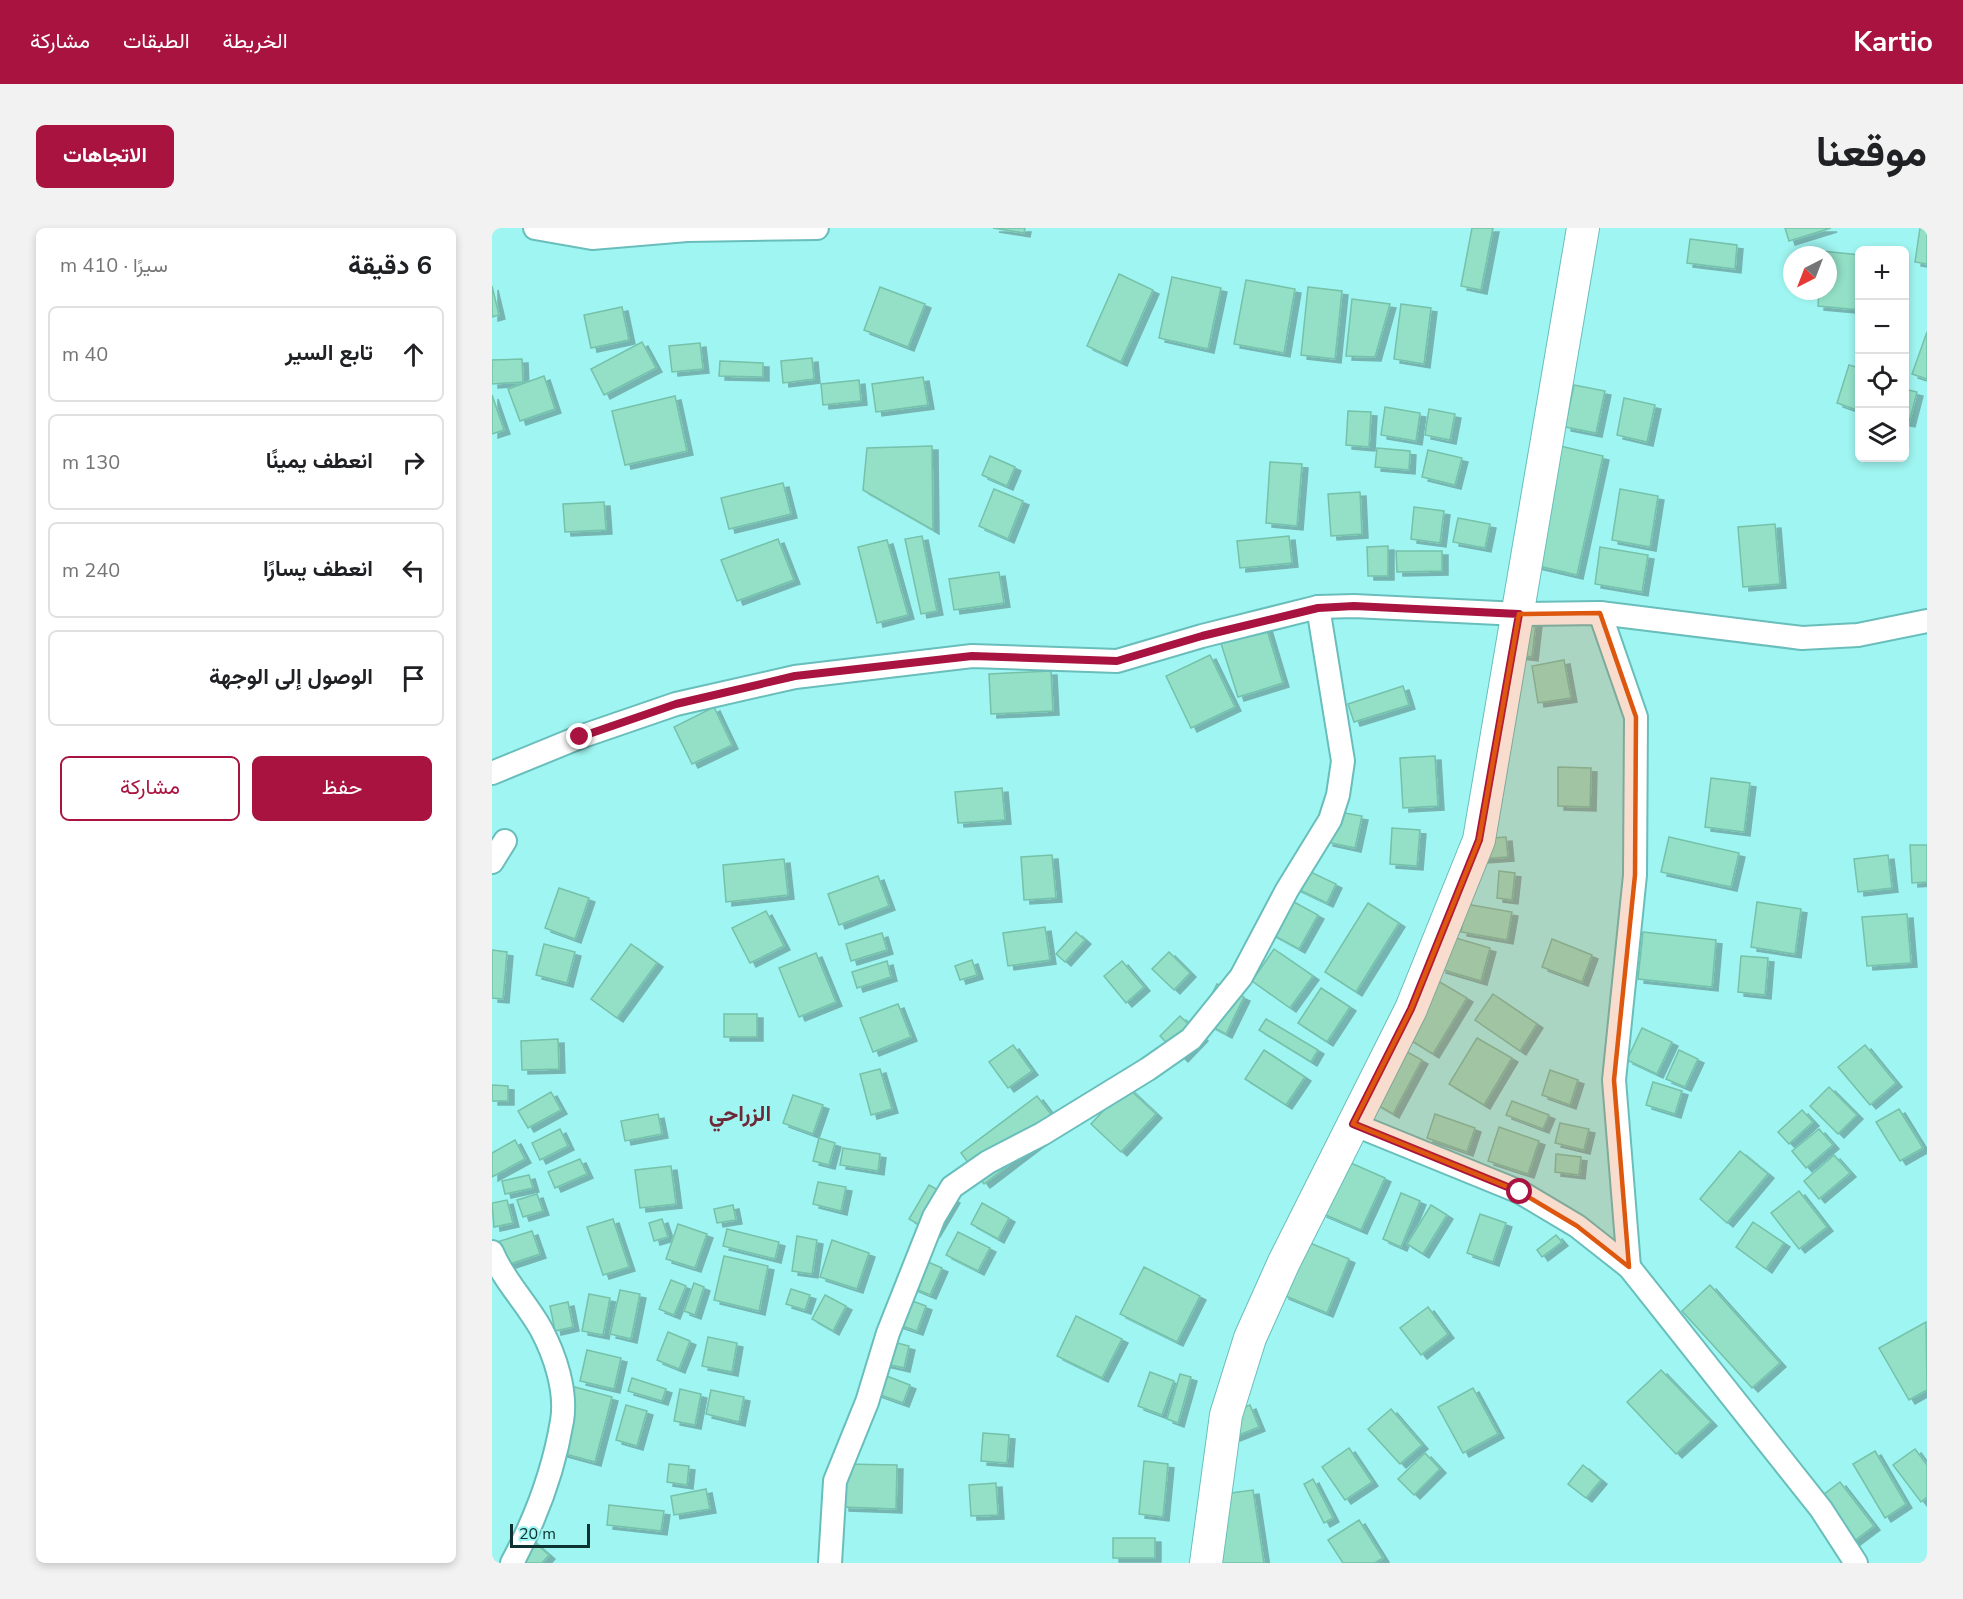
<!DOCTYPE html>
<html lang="ar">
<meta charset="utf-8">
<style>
body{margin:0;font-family:"Nunito Sans",Vazirmatn,sans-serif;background:#f2f2f2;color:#202124;direction:rtl}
.controls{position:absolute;right:18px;top:18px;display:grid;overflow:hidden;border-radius:9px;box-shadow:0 3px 9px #0003}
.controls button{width:54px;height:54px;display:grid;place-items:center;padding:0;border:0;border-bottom:2px solid #e0e0e0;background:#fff;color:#202124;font:30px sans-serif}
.compass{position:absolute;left:1291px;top:18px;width:54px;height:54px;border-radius:50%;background:#fff;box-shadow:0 3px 9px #0003;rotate:222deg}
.scale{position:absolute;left:18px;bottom:15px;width:80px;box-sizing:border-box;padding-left:6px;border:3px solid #0c3231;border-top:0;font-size:16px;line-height:21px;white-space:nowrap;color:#0c3231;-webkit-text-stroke:4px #9ff5f1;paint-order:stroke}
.stop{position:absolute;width:18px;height:18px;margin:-14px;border:4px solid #a91340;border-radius:50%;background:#fff}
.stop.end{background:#a91340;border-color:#fff;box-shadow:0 2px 6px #0008}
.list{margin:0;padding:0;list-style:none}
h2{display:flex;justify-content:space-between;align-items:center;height:78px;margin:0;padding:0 24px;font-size:26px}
h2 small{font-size:20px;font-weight:400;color:#757577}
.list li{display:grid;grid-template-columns:39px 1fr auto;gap:18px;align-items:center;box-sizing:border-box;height:96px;margin:0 12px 12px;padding:0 12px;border:2px solid #e0e0e0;border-radius:9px}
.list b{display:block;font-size:22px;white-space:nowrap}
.list em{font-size:20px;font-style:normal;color:#757577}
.actions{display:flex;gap:12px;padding:18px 24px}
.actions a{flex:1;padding:14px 0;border:2px solid #a91340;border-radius:9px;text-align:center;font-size:21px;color:#a91340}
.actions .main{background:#a91340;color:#fff}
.icon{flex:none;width:33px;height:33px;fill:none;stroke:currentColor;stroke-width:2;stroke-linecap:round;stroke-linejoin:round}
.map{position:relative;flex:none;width:1435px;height:1335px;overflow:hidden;direction:ltr;border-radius:9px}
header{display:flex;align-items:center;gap:36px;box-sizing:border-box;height:84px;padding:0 30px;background:#a91340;color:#fff}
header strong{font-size:28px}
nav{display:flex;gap:33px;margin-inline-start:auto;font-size:21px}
.intro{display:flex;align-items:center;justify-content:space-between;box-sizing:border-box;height:144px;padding:0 36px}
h1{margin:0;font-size:42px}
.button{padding:15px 27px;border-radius:9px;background:#a91340;color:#fff;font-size:21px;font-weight:700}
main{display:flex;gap:36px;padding:0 36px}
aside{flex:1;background:#fff;border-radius:9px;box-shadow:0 3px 9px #0003}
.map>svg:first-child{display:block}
.building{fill:#93e0c7;stroke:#75c1aa;stroke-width:1.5;filter:url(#shadow)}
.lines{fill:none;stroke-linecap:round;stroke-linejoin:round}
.street-casing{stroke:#69bebb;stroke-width:26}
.secondary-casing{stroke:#69bebb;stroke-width:34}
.street{stroke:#fff;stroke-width:22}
.secondary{stroke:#fff;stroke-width:32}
.route{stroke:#a91340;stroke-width:8}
.marked{fill:#dd570e;fill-opacity:0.2;stroke:#dd570e;stroke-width:4.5;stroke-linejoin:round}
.labels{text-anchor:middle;stroke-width:4.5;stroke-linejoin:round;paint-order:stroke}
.district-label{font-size:22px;font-weight:bold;fill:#6f2835;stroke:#9ff5f1}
</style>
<header>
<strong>Kartio</strong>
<nav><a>الخريطة</a><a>الطبقات</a><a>مشاركة</a></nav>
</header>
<div class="intro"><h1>موقعنا</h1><a class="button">الاتجاهات</a></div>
<main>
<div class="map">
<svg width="1435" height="1335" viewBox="0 0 1435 1335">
<defs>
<filter id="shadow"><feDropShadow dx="6" dy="4" stdDeviation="0" flood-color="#0004"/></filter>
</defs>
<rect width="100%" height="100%" fill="#9ff5f1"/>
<!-- building -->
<g class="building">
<polygon points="501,0 533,0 532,5"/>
<polygon points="980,0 1001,0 989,62 969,58"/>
<polygon points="1293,0 1339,0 1297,13"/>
<polygon points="1428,0 1435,0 1435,36 1423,34"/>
<polygon points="1198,11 1245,17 1243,41 1195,35"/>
<polygon points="1330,23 1368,27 1368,82 1326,78 1327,63 1336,63 1336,27 1330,27"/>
<polygon points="627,46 661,62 629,134 595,118"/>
<polygon points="680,49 729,60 716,121 667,110"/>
<polygon points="754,52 803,61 792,125 742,116"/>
<polygon points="0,58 7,87 0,89"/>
<polygon points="388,59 433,76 416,119 372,102"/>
<polygon points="816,59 850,63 843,131 809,127"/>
<polygon points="860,71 898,76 883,129 854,128"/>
<polygon points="909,76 939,80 932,136 902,131"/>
<polygon points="130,79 137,112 99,120 92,87"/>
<polygon points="1435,104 1435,151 1420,146"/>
<polygon points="150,114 164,140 112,167 99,141"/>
<polygon points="208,115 211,141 180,144 177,118"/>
<polygon points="320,130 322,151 291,155 289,133"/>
<polygon points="30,131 31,154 0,156 0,132"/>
<polygon points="228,133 271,135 271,149 227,148"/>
<polygon points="1357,137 1368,140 1368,183 1345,175"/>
<polygon points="52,148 63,181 28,193 16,161"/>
<polygon points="431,149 436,177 384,184 380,156"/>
<polygon points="367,152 369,173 331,177 329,156"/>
<polygon points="1082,157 1113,163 1104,205 1073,199"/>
<polygon points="1412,161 1425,164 1417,195 1412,194"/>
<polygon points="0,167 12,202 0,206"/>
<polygon points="183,168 195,223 133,237 120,183"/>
<polygon points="1132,170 1163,177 1155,214 1125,207"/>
<polygon points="893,179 928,185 924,213 889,207"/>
<polygon points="937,181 963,186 958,212 933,207"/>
<polygon points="856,183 879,184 877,219 854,217"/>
<polygon points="440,218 441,302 371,262 375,220"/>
<polygon points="1068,218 1111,228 1085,347 1042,337"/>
<polygon points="885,220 918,223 917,242 883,239"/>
<polygon points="936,222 970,230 963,257 930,249"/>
<polygon points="498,228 523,239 515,258 490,247"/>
<polygon points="778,234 810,236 805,298 774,295"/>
<polygon points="291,255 299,286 237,301 229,270"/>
<polygon points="502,261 531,273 516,311 487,298"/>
<polygon points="1128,261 1166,268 1158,319 1120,312"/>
<polygon points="868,264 870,306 839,308 836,266"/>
<polygon points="112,274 114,302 73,304 71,276"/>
<polygon points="922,279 952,283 948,315 919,311"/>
<polygon points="966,290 998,296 993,320 961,314"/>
<polygon points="1283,296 1288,356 1251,359 1246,299"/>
<polygon points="430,308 445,383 429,386 413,311"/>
<polygon points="797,308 800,335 748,340 745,313"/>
<polygon points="286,311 302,352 245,373 229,332"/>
<polygon points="395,312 416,387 385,395 366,319"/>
<polygon points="896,318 896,348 876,348 875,319"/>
<polygon points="1108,319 1156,327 1150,364 1103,356"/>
<polygon points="904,323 950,323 950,343 905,344"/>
<polygon points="507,344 512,375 462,382 457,351"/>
<polygon points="1023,391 1044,394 1040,429 1018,426"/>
<polygon points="772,392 791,455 746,469 726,406"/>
<polygon points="718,427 743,479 699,500 674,448"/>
<polygon points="1072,432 1079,470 1046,475 1040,438"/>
<polygon points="559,443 561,483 499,486 497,446"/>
<polygon points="911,458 917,477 862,494 856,476"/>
<polygon points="222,479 240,517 200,536 182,499"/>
<polygon points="943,528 946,578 911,580 908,530"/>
<polygon points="1066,539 1099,540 1098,579 1066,578"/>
<polygon points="1219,550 1258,555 1252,604 1213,599"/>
<polygon points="510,560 513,592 466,595 463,564"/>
<polygon points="841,583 870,588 863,620 835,614"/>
<polygon points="900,600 928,602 925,638 898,636"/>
<polygon points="1014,609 1016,629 989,631 987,611"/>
<polygon points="1177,609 1247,625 1239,659 1169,644"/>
<polygon points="1418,617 1435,617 1435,654 1420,655"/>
<polygon points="560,627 564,670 532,672 529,629"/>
<polygon points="1396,627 1400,660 1366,664 1362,631"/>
<polygon points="292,631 296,667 234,674 231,637"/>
<polygon points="806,638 844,656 835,675 797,657"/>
<polygon points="1007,643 1023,645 1020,672 1005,670"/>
<polygon points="386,648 397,678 347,697 336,666"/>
<polygon points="67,660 97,670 83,711 53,700"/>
<polygon points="791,668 826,687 807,721 772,702"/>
<polygon points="1265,674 1309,681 1303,726 1259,719"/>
<polygon points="876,675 907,695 864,764 833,744"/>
<polygon points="974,676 1020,684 1015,712 969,704"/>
<polygon points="274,683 292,718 258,735 240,700"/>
<polygon points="1415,686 1419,735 1375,738 1370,689"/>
<polygon points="553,699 558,732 516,738 511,705"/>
<polygon points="584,704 593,712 573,734 564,726"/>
<polygon points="1151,704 1224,712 1220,759 1146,751"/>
<polygon points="390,705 395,722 359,733 354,716"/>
<polygon points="957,708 998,720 989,753 948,741"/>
<polygon points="1060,711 1100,727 1090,754 1050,739"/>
<polygon points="52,716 83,724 75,755 44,747"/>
<polygon points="139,716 165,735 125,790 99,771"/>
<polygon points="782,721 821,748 798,780 760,753"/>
<polygon points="0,722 15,724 11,771 0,770"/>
<polygon points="677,724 698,745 682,762 660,741"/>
<polygon points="324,725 344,774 307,789 287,740"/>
<polygon points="1249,728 1276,730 1273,767 1246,764"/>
<polygon points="480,732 485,747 468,752 463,738"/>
<polygon points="395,733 399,749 365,760 360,744"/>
<polygon points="630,733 652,759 634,775 612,748"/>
<polygon points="941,750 975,770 941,826 907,805"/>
<polygon points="725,756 752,769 734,806 707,792"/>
<polygon points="829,760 858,779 835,814 806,795"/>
<polygon points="1001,766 1045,796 1028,823 983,792"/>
<polygon points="406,776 419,809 381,824 368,790"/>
<rect x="232" y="786" width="33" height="23"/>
<polygon points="688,788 710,809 690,830 668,808"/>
<polygon points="774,791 826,822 819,834 767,802"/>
<polygon points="1150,800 1180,814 1165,846 1135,832"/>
<polygon points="985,810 1020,830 992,877 957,856"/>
<polygon points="66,811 67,841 30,842 29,813"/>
<polygon points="899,815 930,832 901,886 870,868"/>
<polygon points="521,817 540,843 516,860 497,834"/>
<polygon points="1373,817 1404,855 1378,877 1346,839"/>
<polygon points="772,822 813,849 794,877 753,851"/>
<polygon points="1187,822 1206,831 1193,859 1174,851"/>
<polygon points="388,841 400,881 379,887 368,846"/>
<polygon points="1058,842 1086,852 1078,877 1050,867"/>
<polygon points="1161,854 1190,863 1183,886 1154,877"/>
<polygon points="0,857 16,858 16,873 0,873"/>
<polygon points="634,858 664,886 629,924 599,896"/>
<polygon points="1337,859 1365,887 1346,906 1318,878"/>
<polygon points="59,864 69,882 36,900 26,883"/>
<polygon points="301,867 331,877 321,906 291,895"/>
<polygon points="545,868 568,898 492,956 469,925"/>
<polygon points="1020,873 1057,887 1051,901 1014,887"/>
<polygon points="1407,881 1431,920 1408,933 1384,894"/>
<polygon points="1310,882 1321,894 1297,916 1286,904"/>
<polygon points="166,886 170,906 133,913 129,893"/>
<polygon points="943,886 983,900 975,924 935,910"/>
<polygon points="1068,895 1097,901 1092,922 1063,915"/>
<polygon points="1007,899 1047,913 1036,946 996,933"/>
<polygon points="68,901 76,918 48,932 40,915"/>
<polygon points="1327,901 1341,917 1314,940 1300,923"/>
<polygon points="327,910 343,915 337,937 321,933"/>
<polygon points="23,912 33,931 0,949 0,925"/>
<polygon points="351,920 388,926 386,943 348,937"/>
<polygon points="1248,923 1276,946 1235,995 1208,971"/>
<polygon points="1064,926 1089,929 1087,947 1063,944"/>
<polygon points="1342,927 1358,945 1327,971 1312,953"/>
<polygon points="88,931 95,946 63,960 56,944"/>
<polygon points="852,932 893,950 869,1002 829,985"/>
<polygon points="179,938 184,976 148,980 143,942"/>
<polygon points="37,947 41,960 13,966 10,953"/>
<polygon points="326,954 354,959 349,983 321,976"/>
<polygon points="437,957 462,971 442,1005 417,991"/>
<polygon points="1307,963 1335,999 1307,1021 1279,985"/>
<polygon points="909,965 928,973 909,1019 891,1011"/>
<polygon points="45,966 51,983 31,989 25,972"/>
<polygon points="15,972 21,995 2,999 0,975"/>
<polygon points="490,975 517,990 506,1011 479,996"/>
<polygon points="241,977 244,992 225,995 222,981"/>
<polygon points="939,977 955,987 931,1026 915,1016"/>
<polygon points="988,986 1014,995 1001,1034 975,1025"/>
<polygon points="121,991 137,1039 111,1047 95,999"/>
<polygon points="170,991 176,1009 162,1013 157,995"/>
<polygon points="1261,994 1292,1015 1274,1041 1244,1019"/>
<polygon points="186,996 215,1006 203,1040 174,1031"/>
<polygon points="235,1001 287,1014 283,1031 231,1018"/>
<polygon points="40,1003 48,1026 12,1038 5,1014"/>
<polygon points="466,1004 498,1020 486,1043 454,1027"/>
<polygon points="1064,1007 1070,1014 1050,1029 1045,1022"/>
<polygon points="305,1008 325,1012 320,1046 300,1043"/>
<polygon points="340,1012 377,1025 365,1061 328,1049"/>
<polygon points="813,1013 857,1031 835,1085 791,1067"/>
<polygon points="232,1028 276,1038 267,1083 222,1072"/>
<polygon points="422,1028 450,1040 438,1067 410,1055"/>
<polygon points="652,1039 708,1068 685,1114 628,1086"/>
<polygon points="179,1052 194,1058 182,1087 167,1081"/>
<polygon points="202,1055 212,1059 203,1087 192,1083"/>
<polygon points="1218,1057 1288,1135 1260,1160 1190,1083"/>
<polygon points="299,1061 318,1067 313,1082 294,1076"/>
<polygon points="128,1062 148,1066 139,1111 118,1106"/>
<polygon points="97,1066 118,1070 111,1107 90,1103"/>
<polygon points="401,1066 434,1078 425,1103 392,1092"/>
<polygon points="333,1067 354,1078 341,1103 320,1091"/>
<polygon points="76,1074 81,1099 63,1103 58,1078"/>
<polygon points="936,1079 956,1106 929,1127 908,1100"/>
<polygon points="584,1088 630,1111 610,1150 565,1128"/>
<polygon points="1434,1094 1435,1162 1417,1172 1387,1120"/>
<polygon points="176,1104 198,1113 187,1141 165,1132"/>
<polygon points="216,1109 245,1115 240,1144 210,1138"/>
<polygon points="386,1110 417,1118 412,1140 381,1133"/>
<polygon points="95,1122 129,1130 122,1161 88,1153"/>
<polygon points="379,1142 418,1157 411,1175 372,1161"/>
<polygon points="1169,1142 1219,1194 1184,1226 1135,1174"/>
<polygon points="658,1144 682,1153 670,1187 646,1178"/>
<polygon points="688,1146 699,1149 686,1195 675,1191"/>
<polygon points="140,1150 174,1161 170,1173 136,1163"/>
<polygon points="83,1159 120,1169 103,1234 66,1224"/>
<polygon points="981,1160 1006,1206 971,1225 946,1179"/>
<polygon points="188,1161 209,1166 203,1197 182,1193"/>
<polygon points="219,1162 252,1169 247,1194 214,1186"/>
<polygon points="134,1177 155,1183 145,1218 124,1212"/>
<polygon points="758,1177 767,1199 742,1209 733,1187"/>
<polygon points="899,1181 930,1217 908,1236 876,1201"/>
<polygon points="491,1205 517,1207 515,1235 489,1233"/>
<polygon points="857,1220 880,1254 853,1272 830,1239"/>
<polygon points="1423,1221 1435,1237 1435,1269 1429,1274 1401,1237"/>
<polygon points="1383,1223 1414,1276 1393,1290 1361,1236"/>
<polygon points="933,1225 948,1241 922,1267 906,1251"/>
<polygon points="652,1233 676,1236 671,1289 647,1286"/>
<polygon points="177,1236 197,1238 195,1257 175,1254"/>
<polygon points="352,1236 405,1237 404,1281 351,1279"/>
<polygon points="1091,1237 1109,1252 1094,1270 1076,1256"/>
<polygon points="821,1251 841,1290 832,1295 812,1256"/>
<polygon points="1348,1254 1382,1298 1361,1314 1327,1270"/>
<polygon points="504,1255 506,1287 479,1288 477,1257"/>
<polygon points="214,1261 218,1281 182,1287 179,1268"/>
<polygon points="761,1262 772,1335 719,1335 709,1269"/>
<polygon points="117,1277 172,1283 169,1303 115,1297"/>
<polygon points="867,1292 891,1330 883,1335 851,1335 836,1312"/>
<polygon points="33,1306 57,1327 50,1335 16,1335"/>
<rect x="621" y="1310" width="42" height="20"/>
</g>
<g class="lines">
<defs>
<g id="street">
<polyline points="43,0 100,10 195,2 325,0"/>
<polyline points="1108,385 1144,489 1143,647 1122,852 1137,1039"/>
<polyline points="0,545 88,509 184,476 303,449 480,428 625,433 710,408 826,379 862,378 1027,386 1108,385 1310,410 1366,407 1435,393"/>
<polyline points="0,634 13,613"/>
<polyline points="861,896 1028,964 1085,998 1137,1039 1329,1281 1364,1335"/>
<path d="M0,1024c12,29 34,50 49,77 14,26 26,62 21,92 -8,48 -27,99 -50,142"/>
<polyline points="338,1335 343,1253 375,1174 396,1105 442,989 460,959 496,934 550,906 656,841 699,811 749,749 795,662 838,592 846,567 851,533 826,379"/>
</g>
<polyline id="secondary" points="714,1335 734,1187 758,1110 792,1034 919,781 987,612 1091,0"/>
</defs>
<!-- street casing -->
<use href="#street" class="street-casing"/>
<!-- secondary casing -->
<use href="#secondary" class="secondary-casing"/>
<!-- street -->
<use href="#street" class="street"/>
<!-- secondary -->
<use href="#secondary" class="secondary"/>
</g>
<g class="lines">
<!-- route -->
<polyline class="route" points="88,509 184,476 303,448 480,428 625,433 710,408 826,380 862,378 1027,386 987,612 919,781 861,896 1028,964"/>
</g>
<!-- marked area -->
<path class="marked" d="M1108,385l36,104 -1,158 -21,205 15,187 -52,-41 -57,-34 -167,-68 58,-115 68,-169 40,-226z"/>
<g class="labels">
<!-- district labels -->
<g class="district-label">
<text x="248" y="893">الزراحي</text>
</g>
</g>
</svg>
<div class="controls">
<button>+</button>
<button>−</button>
<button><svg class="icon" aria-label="locate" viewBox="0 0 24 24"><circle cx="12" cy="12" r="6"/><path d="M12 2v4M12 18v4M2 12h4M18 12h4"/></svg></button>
<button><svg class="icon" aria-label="layers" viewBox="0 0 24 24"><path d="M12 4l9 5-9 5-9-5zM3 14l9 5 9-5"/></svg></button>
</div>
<svg class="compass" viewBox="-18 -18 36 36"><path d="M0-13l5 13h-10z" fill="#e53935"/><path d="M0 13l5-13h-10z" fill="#757577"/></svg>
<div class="scale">20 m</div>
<div class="stop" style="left:1028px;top:964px"></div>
<div class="stop end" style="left:88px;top:509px"></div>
</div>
<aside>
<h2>6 دقيقة<small>سيرًا · 410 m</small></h2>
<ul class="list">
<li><svg class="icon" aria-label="ahead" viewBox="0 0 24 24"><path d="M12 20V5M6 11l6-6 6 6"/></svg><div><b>تابع السير</b></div><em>40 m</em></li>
<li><svg class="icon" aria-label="right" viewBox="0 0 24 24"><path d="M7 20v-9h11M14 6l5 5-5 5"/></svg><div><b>انعطف يمينًا</b></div><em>130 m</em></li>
<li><svg class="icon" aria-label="left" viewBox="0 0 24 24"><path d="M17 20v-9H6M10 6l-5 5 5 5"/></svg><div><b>انعطف يسارًا</b></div><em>240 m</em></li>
<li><svg class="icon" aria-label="arrive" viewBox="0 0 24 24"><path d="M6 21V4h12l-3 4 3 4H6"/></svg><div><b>الوصول إلى الوجهة</b></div></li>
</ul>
<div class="actions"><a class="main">حفظ</a><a>مشاركة</a></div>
</aside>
</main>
